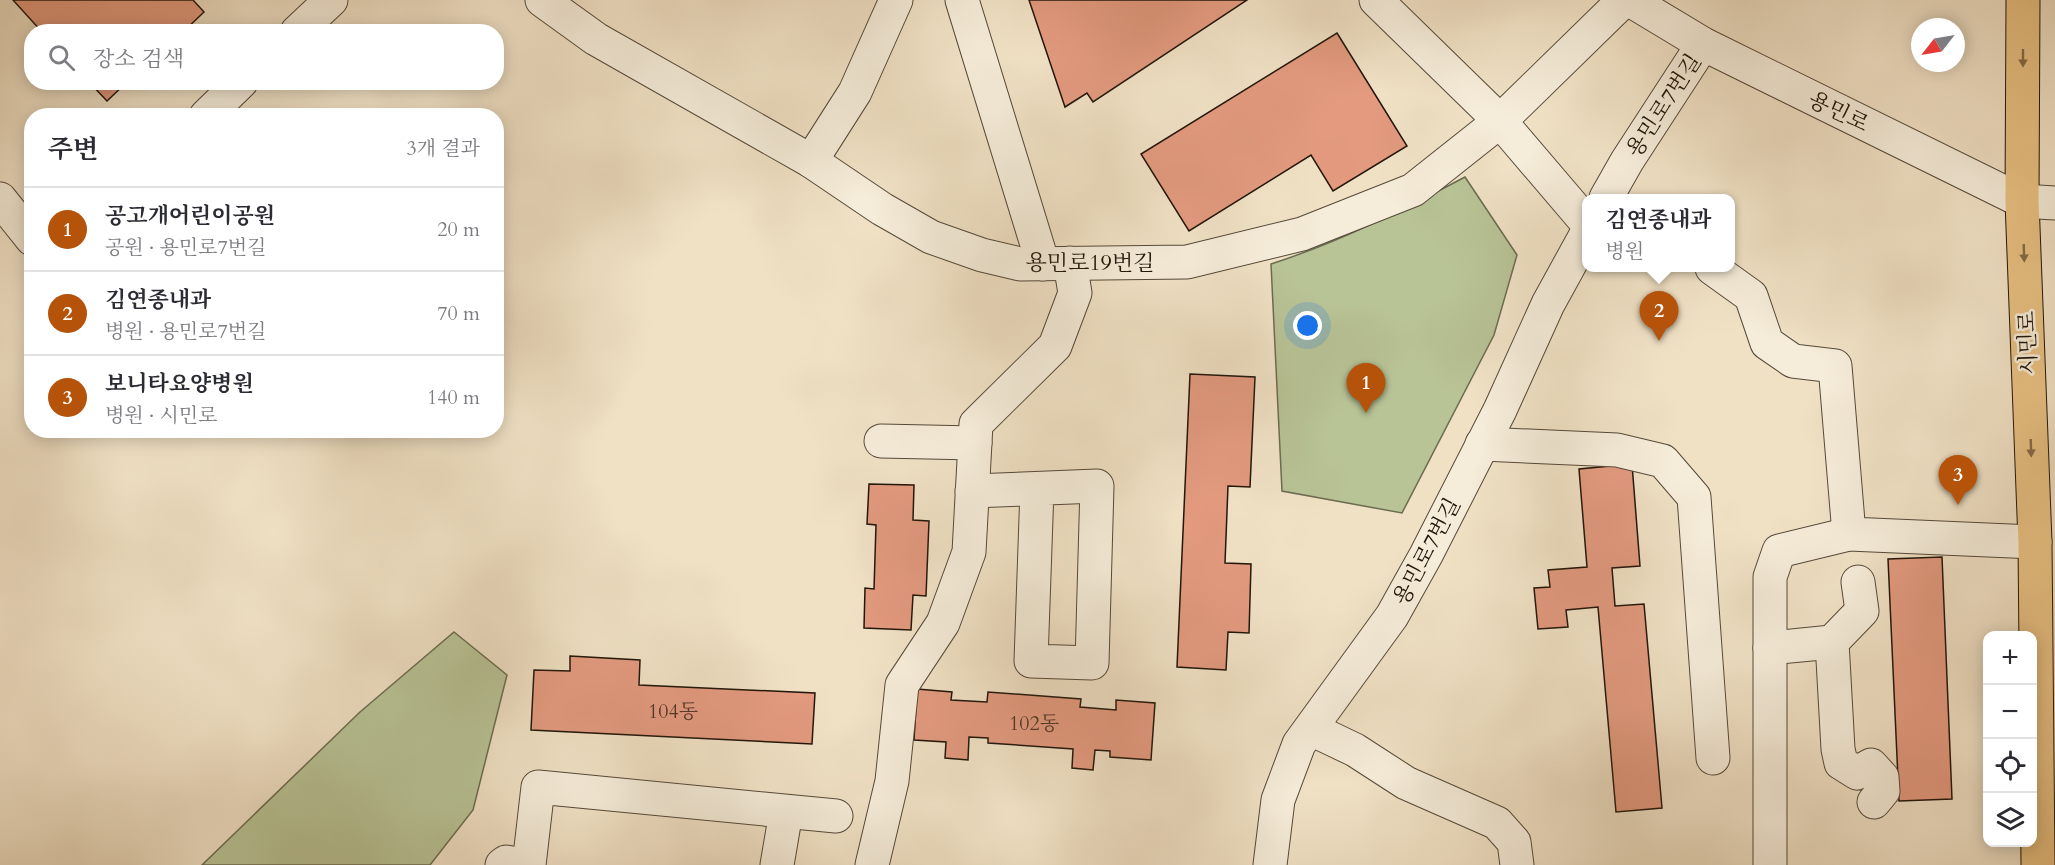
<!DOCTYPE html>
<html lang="ko">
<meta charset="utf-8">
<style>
body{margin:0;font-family:Cardo,"Noto Serif KR",serif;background:#f2f2f3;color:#2b2b33}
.controls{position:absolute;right:18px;bottom:18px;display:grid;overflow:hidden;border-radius:12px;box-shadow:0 3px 15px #0003}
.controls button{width:54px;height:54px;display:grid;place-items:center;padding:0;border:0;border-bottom:2px solid #e1e1e2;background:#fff;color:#2b2b33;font:30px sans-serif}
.compass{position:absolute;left:1911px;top:18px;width:54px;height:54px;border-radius:50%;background:#fff;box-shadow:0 3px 15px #0003;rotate:239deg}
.you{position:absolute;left:1308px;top:326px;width:21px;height:21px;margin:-15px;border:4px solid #fff;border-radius:50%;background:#1a73e8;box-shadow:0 0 0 9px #1a73e833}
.badge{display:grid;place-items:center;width:39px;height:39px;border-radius:50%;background:#b45309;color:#fff;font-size:20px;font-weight:700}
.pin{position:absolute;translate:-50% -50px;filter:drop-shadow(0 2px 3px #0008)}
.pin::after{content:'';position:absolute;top:32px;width:21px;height:18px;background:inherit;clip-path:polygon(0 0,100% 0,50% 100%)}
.popup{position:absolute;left:1582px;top:194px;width:153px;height:78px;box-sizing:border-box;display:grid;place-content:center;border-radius:12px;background:#fff;filter:drop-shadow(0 2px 4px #0005);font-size:20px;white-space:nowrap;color:#7c7c81}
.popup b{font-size:22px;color:#2b2b33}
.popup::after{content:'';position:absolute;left:50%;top:100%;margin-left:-12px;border:12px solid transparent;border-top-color:#fff}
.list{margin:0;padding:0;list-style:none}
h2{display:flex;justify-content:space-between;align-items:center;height:78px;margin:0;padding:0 24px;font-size:26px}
h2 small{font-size:20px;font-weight:400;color:#7c7c81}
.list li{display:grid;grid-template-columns:39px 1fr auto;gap:18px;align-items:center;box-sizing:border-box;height:84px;padding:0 24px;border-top:2px solid #e1e1e2}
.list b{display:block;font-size:22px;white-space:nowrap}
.list p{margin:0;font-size:20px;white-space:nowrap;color:#7c7c81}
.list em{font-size:20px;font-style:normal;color:#7c7c81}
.icon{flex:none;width:33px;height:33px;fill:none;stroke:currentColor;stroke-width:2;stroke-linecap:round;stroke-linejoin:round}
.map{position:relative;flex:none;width:2055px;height:865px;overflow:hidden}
.search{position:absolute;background:#fff;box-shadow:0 3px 15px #0003;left:24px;top:24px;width:480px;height:66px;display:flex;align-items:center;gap:15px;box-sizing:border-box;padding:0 21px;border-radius:24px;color:#7c7c81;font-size:22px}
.panel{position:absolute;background:#fff;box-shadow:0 3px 15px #0003;left:24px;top:108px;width:480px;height:330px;border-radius:24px}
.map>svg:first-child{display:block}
.green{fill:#b8c396;stroke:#6c6c50;stroke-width:1.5}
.building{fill:#e39a7f;stroke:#21160a;stroke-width:1.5}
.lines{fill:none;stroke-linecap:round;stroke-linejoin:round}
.minor-casing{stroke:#554939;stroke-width:35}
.major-casing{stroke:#21160a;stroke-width:35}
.minor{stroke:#f5ecd9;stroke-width:33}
.major{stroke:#e8c082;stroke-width:33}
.oneway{fill:#846b46}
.labels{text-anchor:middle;stroke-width:5;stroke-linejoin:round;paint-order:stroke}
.number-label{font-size:20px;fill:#523727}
.street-label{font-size:22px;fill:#21160a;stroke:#f5ecd9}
</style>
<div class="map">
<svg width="2055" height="865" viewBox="0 0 2055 865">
<rect width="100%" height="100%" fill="#f0e1c5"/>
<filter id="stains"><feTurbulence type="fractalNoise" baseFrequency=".00333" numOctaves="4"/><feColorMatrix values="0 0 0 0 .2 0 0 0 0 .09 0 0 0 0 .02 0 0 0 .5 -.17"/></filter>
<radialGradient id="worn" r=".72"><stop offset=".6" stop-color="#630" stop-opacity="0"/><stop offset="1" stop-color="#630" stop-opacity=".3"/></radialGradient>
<!-- green -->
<g class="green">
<path d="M1465,177l52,78 -23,80 -92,178 -120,-22 -11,-227c68,-22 130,-53 194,-87z"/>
<polygon points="454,632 507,675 473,810 430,865 202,865 360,712"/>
</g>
<!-- building -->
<g class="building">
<polygon points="13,0 193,0 204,12 183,32 42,32"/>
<polygon points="1029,0 1247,0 1093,102 1087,93 1065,107"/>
<polygon points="1337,33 1407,146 1333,191 1311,155 1189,231 1141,154"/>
<polygon points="89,82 127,82 107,101"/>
<polygon points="1190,374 1255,377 1250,487 1228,486 1225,563 1251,564 1249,633 1228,632 1226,670 1177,667"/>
<polygon points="1632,464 1640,566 1612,568 1615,606 1644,604 1662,808 1616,812 1598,607 1566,610 1568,627 1538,629 1534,588 1550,587 1548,570 1587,567 1579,469"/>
<polygon points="869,484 914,485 913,520 929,521 926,596 913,595 911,630 864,628 865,588 874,589 876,525 867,524"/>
<polygon points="1942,557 1952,799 1899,801 1888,559"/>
<polygon points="570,656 640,660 639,685 815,693 812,744 531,730 534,670 570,671"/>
<polygon points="917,689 952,692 951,700 987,702 988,692 1081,699 1080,707 1116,710 1116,700 1155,703 1151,760 1110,757 1110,751 1095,750 1093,770 1072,768 1073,749 988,743 988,738 969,737 968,760 945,758 946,742 914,740"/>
</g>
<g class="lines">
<defs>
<g id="minor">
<polyline points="542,0 596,39 811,161 882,209 931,237 982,255 1020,264 1187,262 1302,234 1413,190 1500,121 1376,0"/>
<polyline points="962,0 1043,264"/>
<polyline points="1630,0 1703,44 2022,201 2055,203"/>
<polyline points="297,32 331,0"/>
<polyline points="206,116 241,82"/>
<polyline points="811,161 855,92 896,0"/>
<polyline points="1606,198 1627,161 1703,44"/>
<polyline points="0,199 32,239"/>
<polyline points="1587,223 1500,121 1624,0"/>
<polyline points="1712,268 1751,296 1767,343 1793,361 1835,366 1849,534 2035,542"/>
<polyline points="881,441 975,443"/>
<polyline points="1482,444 1617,450 1663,461 1694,497 1713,758"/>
<polyline points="972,491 1097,486 1092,663 1031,661 1037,489"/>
<polyline points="1858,582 1862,611 1832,642 1838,749 1841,763 1857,773 1871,765 1882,777 1883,791 1874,802"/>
<polyline points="1770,648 1832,642"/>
<polyline points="1311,729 1355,750 1406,783 1497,823 1514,842 1517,865"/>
<polyline points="502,865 506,862 525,865"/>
<polyline points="529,865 538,787 836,816"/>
<polyline points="777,865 786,812"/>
<polyline points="872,865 892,781 902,685 943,623 969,552 976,424 1055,346 1075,293 1070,263"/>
<polyline points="1270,865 1278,800 1299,744 1392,616 1426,555 1500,410 1548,304 1587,233"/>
<polyline points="1770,865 1770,577 1779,551 1849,534"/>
</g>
<polyline id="major" points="2023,0 2022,201 2035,542 2038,865"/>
</defs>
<!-- minor casing -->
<use href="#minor" class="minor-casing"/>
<!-- major casing -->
<use href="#major" class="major-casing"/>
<!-- minor -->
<use href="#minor" class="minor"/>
<!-- major -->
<use href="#major" class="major"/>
</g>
<!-- one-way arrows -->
<defs><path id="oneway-solid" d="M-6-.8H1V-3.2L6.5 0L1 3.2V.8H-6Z" transform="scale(1.5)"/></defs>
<g class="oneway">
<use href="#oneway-solid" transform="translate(2023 58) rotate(90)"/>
<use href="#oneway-solid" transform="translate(2024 253) rotate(88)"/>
<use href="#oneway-solid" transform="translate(2031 448) rotate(88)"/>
</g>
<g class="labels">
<!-- number labels -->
<g class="number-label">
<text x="673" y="718">104동</text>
<text x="1034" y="730">102동</text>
</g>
<!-- street labels -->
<g class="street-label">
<text transform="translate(1663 105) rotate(-57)" y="8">용민로7번길</text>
<text transform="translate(1839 111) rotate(26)" y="8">용민로</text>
<text x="1090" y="270">용민로19번길</text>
<text transform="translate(2027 343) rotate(-92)" y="8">시민로</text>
<text transform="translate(1426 551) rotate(-62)" y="8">용민로7번길</text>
</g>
</g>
<rect width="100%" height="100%" filter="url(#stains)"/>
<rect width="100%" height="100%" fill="url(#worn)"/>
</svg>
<div class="controls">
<button>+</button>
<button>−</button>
<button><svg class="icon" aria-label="locate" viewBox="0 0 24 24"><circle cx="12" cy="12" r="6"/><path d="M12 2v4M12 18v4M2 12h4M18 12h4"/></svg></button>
<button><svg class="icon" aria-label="layers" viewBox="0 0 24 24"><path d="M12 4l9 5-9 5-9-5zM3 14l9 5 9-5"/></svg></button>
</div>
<svg class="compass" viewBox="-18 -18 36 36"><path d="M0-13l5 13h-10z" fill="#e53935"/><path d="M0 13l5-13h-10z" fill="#7c7c81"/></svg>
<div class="you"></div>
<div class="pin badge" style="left:1366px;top:413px">1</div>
<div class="pin badge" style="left:1659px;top:341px">2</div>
<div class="popup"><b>김연종내과</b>병원</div>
<div class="pin badge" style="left:1958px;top:505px">3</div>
<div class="search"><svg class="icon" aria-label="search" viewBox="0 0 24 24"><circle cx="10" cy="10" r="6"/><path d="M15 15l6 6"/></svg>장소 검색</div>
<section class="panel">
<h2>주변<small>3개 결과</small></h2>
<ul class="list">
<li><span class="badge">1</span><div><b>공고개어린이공원</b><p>공원 · 용민로7번길</p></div><em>20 m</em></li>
<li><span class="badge">2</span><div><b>김연종내과</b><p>병원 · 용민로7번길</p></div><em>70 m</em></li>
<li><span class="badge">3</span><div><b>보니타요양병원</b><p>병원 · 시민로</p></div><em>140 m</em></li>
</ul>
</section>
</div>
